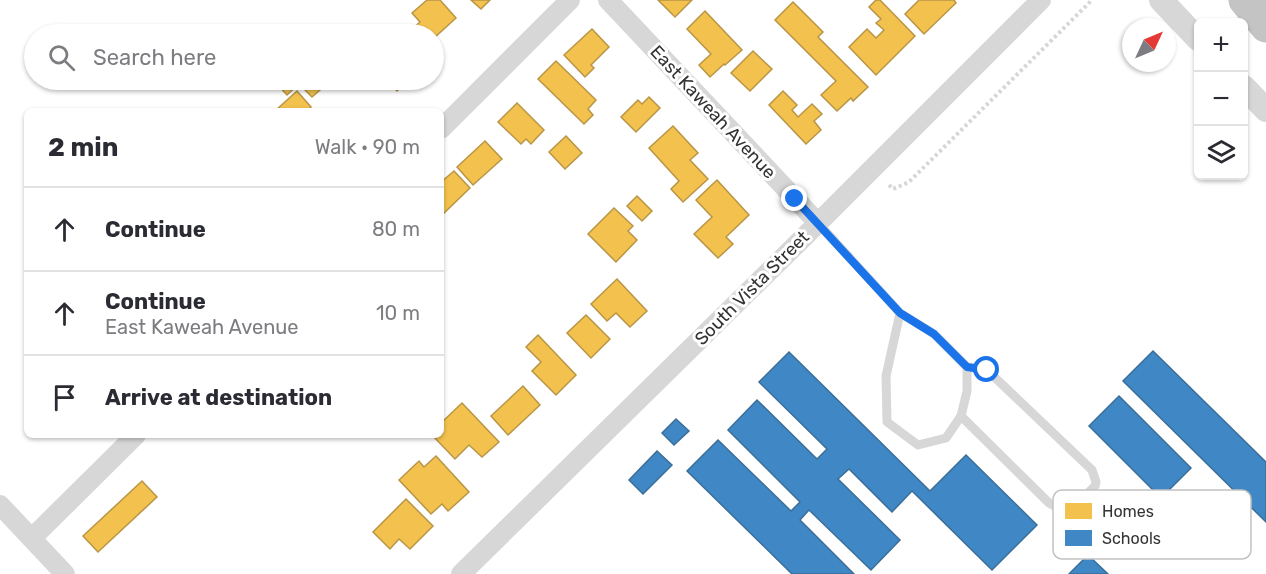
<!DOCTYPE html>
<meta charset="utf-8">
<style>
body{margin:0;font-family:Rubik,sans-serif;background:#f7f7f7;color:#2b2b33}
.controls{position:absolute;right:18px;top:18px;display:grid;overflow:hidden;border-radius:9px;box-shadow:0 2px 4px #0004}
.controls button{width:54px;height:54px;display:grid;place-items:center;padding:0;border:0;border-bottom:2px solid #e1e1e2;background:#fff;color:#2b2b33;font:30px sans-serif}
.compass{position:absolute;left:1122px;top:18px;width:54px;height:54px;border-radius:50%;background:#fff;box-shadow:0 2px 4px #0004;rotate:46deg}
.stop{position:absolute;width:18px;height:18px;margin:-14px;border:4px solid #1a73e8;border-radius:50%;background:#fff}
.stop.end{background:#1a73e8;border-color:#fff;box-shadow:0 2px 6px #0008}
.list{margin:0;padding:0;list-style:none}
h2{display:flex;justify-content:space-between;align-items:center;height:78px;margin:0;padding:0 24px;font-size:26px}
h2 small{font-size:20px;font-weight:400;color:#7c7c81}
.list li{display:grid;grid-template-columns:39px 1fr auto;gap:18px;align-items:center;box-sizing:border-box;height:84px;padding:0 24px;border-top:2px solid #e1e1e2}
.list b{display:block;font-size:22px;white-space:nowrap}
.list p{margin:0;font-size:20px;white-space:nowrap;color:#7c7c81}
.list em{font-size:20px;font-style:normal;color:#7c7c81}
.icon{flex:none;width:33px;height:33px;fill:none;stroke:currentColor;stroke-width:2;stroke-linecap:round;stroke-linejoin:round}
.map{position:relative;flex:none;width:1266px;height:574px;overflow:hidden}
.search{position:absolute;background:#fff;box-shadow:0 2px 4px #0004;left:24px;top:24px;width:420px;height:66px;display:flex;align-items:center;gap:15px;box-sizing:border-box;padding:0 21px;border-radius:33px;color:#7c7c81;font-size:22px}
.panel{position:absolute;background:#fff;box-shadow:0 2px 4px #0004;left:24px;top:108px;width:420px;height:330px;border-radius:9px}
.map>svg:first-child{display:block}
.homes{fill:#f2c14e;stroke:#b99646;stroke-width:1.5}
.schools{fill:#3f88c5;stroke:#3b6e99;stroke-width:1.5}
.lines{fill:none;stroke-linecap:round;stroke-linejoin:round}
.path{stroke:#d6d6d6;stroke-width:4;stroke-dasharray:3 3;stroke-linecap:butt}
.service{stroke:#d7d7d7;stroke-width:9}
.minor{stroke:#d7d7d7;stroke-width:20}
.tertiary{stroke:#d7d7d7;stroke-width:24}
.motorway{stroke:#c4c4c4;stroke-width:33}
.route{stroke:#1a73e8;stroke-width:8}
.labels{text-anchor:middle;stroke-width:6;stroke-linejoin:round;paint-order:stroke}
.street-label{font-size:18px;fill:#333;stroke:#fff}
.key{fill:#fff;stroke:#c2c2c2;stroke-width:1.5}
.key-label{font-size:16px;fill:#333}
</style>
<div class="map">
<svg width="1266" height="574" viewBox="0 0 1266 574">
<rect width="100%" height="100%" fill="#fff"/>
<!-- homes -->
<g class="homes">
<polygon points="427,0 440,0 456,18 434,38 434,34 418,34 412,29 420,22 412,13"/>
<polygon points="471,0 490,0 481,9"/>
<polygon points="658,0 692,0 675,17"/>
<polygon points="876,0 880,0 915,36 876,75 849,47 867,29 876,38 884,30 876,23 881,19 869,7"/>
<polygon points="919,0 954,0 956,3 924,34 905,14"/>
<polygon points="793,2 823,32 818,37 868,87 853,101 851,98 837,111 821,95 836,81 775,20"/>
<polygon points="705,11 742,50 725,65 724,64 710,77 699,65 711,54 687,29"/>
<polygon points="592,29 609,47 591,65 594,68 585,77 564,55"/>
<polygon points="753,51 772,69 750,91 731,73"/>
<polygon points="556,61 596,100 588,109 593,115 584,124 538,79"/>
<polygon points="278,80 325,80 328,83 312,97 299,84 287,95 275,82"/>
<polygon points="387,80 409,80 397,91"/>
<polygon points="297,91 311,107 307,111 275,111"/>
<polygon points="783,91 797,105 792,110 798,117 812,104 822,114 814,121 821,130 806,144 769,105"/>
<polygon points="649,97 660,108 636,132 621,117 638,100 642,104"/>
<polygon points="517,103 544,130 531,144 526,139 521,144 498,122"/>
<polygon points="673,126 698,153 690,160 708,179 683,202 671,189 679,181 649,148"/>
<polygon points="566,136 582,153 565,169 549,152"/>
<polygon points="485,141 502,159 473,185 457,167"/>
<polygon points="454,171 470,188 441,216 441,182"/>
<polygon points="717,180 749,215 726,237 733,244 718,258 694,234 712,217 696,200"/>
<polygon points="637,196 652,211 642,221 627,206"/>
<polygon points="614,208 633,226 628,231 637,240 616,262 588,234"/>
<polygon points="617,279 647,311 630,327 616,313 607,321 591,304"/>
<polygon points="586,315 610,339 591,358 567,333"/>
<polygon points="538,335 576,375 556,395 532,371 541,362 526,347"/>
<polygon points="523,386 540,405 508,435 491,416"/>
<polygon points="462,403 499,442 482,457 469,445 455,459 432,435 441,435 441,423"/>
<polygon points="436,456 469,492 448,511 442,504 431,514 399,480 419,461 424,467"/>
<polygon points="142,481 157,497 98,552 83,536"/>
<polygon points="406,499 433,526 410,549 399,539 390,549 373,532"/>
</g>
<!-- schools -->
<g class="schools">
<polygon points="1153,351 1266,462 1266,522 1123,381"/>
<polygon points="789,352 930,491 966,455 1037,525 992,570 912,491 892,512 849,469 838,479 900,540 871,570 809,510 800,520 854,574 792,574 687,471 718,440 791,511 800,502 728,430 757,400 817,459 827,449 759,382"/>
<polygon points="1119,396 1191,468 1161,498 1089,426"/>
<polygon points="676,419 689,431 674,445 662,433"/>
<polygon points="657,451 672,465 643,494 629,480"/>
<polygon points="1088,555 1108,574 1069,574"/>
</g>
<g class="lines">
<!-- path -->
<polyline class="path" points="889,185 893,189 909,182 1092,0"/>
<!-- service -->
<g class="service">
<polyline points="818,223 900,313 934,334 967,367 967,391 961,416 946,438 918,445 887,422 886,376 900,313"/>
<polyline points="961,416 1049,503 1062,510 1076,505 1095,486 1096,482 1092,470 987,370 967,367"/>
</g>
<!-- minor -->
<g class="minor">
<polyline points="608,0 818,223"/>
<polyline points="441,129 570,0"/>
<polyline points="0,505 65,574"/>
<polyline points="32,538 136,435"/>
<polyline points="461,574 804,237 1041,0"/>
</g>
<!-- tertiary -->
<g class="tertiary">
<polyline points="1161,0 1198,39"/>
<polyline points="1244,87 1266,110"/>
</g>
<!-- motorway -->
<polyline class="motorway" points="1245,0 1266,26"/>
</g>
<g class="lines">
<!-- route -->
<polyline class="route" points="795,199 900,313 934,334 967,367 987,370"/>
</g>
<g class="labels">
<!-- street labels -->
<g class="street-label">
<text transform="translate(713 112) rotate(47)" y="6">East Kaweah Avenue</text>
<text transform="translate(752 288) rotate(-45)" y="6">South Vista Street</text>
</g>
</g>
<!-- legend -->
<rect x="1053" y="490" width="198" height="69" rx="9" class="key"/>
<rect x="1065" y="503" width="27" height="16" fill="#f2c14e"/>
<rect x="1065" y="530" width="27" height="16" fill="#3f88c5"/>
<g class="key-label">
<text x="1102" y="517">Homes</text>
<text x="1102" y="544">Schools</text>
</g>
</svg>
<div class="controls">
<button>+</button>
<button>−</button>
<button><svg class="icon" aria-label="layers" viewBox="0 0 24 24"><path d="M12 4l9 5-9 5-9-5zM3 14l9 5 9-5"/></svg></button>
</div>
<svg class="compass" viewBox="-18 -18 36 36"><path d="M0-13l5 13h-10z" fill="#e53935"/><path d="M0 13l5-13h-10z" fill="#7c7c81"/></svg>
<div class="stop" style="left:987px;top:370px"></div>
<div class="stop end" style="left:795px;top:199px"></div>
<div class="search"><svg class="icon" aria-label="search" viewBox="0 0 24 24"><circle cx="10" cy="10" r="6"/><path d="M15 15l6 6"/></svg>Search here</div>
<section class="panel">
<h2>2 min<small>Walk · 90 m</small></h2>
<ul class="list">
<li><svg class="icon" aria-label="ahead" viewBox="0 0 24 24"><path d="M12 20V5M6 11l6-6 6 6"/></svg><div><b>Continue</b></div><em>80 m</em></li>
<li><svg class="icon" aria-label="ahead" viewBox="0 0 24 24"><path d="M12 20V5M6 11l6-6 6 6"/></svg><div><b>Continue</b><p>East Kaweah Avenue</p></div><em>10 m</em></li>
<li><svg class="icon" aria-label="arrive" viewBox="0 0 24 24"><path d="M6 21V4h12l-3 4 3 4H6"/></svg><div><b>Arrive at destination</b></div></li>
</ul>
</section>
</div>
